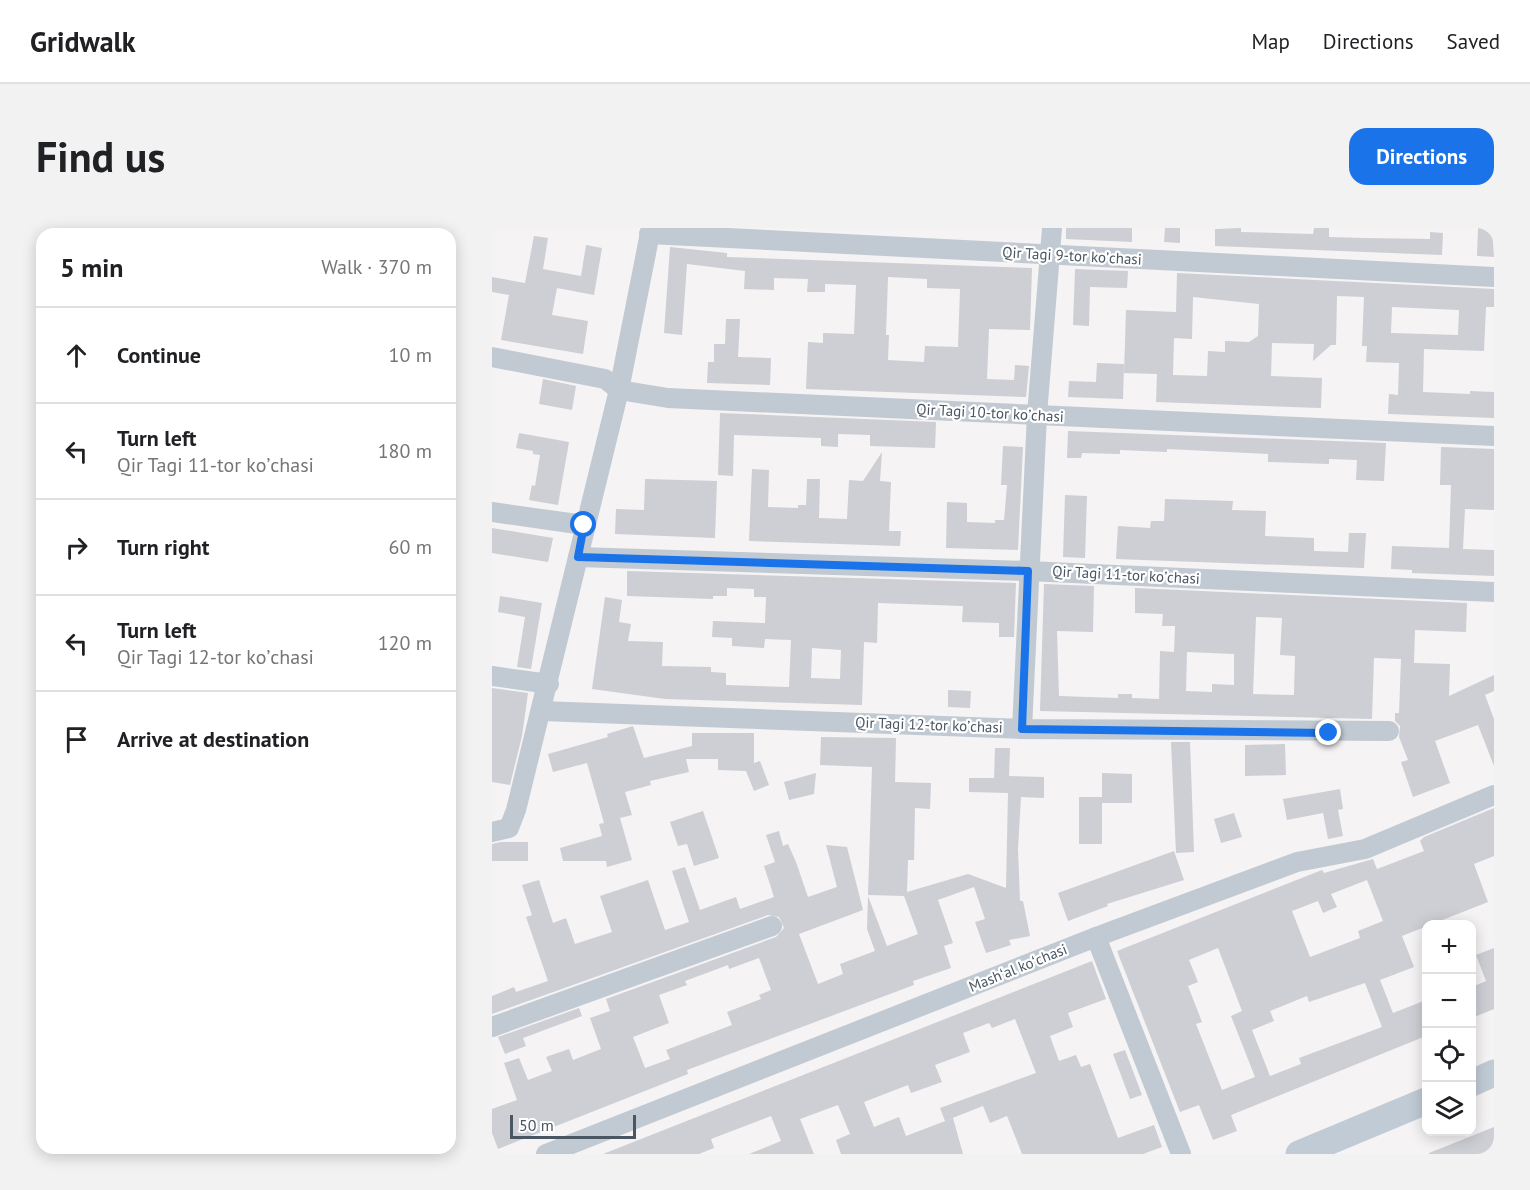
<!DOCTYPE html>
<meta charset="utf-8">
<style>
body{margin:0;font-family:"PT Sans",sans-serif;background:#f2f2f2;color:#202124}
.controls{position:absolute;right:18px;bottom:18px;display:grid;overflow:hidden;border-radius:12px;box-shadow:0 3px 15px #0003}
.controls button{width:54px;height:54px;display:grid;place-items:center;padding:0;border:0;border-bottom:2px solid #e0e0e0;background:#fff;color:#202124;font:30px sans-serif}
.scale{position:absolute;left:18px;bottom:15px;width:126px;box-sizing:border-box;padding-left:6px;border:3px solid #4a5661;border-top:0;font-size:16px;line-height:21px;white-space:nowrap;color:#4a5661;-webkit-text-stroke:4px #fff;paint-order:stroke}
.stop{position:absolute;width:18px;height:18px;margin:-14px;border:4px solid #1a73e8;border-radius:50%;background:#fff}
.stop.end{background:#1a73e8;border-color:#fff;box-shadow:0 2px 6px #0008}
.list{margin:0;padding:0;list-style:none}
h2{display:flex;justify-content:space-between;align-items:center;height:78px;margin:0;padding:0 24px;font-size:26px}
h2 small{font-size:20px;font-weight:400;color:#757577}
.list li{display:grid;grid-template-columns:39px 1fr auto;gap:18px;align-items:center;box-sizing:border-box;height:96px;padding:0 24px;border-top:2px solid #e0e0e0}
.list b{display:block;font-size:22px;white-space:nowrap}
.list p{margin:0;font-size:20px;white-space:nowrap;color:#757577}
.list em{font-size:20px;font-style:normal;color:#757577}
.icon{flex:none;width:33px;height:33px;fill:none;stroke:currentColor;stroke-width:2;stroke-linecap:round;stroke-linejoin:round}
.map{position:relative;flex:none;width:1002px;height:926px;overflow:hidden;border-radius:18px}
header{display:flex;align-items:center;gap:36px;box-sizing:border-box;height:84px;padding:0 30px;background:#fff;border-bottom:2px solid #e0e0e0}
header strong{font-size:28px}
nav{display:flex;gap:33px;margin-inline-start:auto;font-size:21px}
.intro{display:flex;align-items:center;justify-content:space-between;box-sizing:border-box;height:144px;padding:0 36px}
h1{margin:0;font-size:42px}
.button{padding:15px 27px;border-radius:18px;background:#1a73e8;color:#fff;font-size:21px;font-weight:700}
main{display:flex;gap:36px;padding:0 36px}
aside{flex:1;background:#fff;border-radius:18px;box-shadow:0 3px 15px #0003}
.map>svg:first-child{display:block}
.building{fill:#cdcfd5;fill-rule:evenodd}
.lines{fill:none;stroke-linecap:round;stroke-linejoin:round}
.minor{stroke:#c1cad2;stroke-width:20}
.secondary{stroke:#c1cbd6;stroke-width:27}
.route{stroke:#1a73e8;stroke-width:8}
.labels{text-anchor:middle;stroke-width:4.5;stroke-linejoin:round;paint-order:stroke}
.street-label{font-size:15px;fill:#4a5661;stroke:#fff}
</style>
<header>
<strong>Gridwalk</strong>
<nav><a>Map</a><a>Directions</a><a>Saved</a></nav>
</header>
<div class="intro"><h1>Find us</h1><a class="button">Directions</a></div>
<main>
<aside>
<h2>5 min<small>Walk · 370 m</small></h2>
<ul class="list">
<li><svg class="icon" aria-label="ahead" viewBox="0 0 24 24"><path d="M12 20V5M6 11l6-6 6 6"/></svg><div><b>Continue</b></div><em>10 m</em></li>
<li><svg class="icon" aria-label="left" viewBox="0 0 24 24"><path d="M17 20v-9H6M10 6l-5 5 5 5"/></svg><div><b>Turn left</b><p>Qir Tagi 11-tor koʼchasi</p></div><em>180 m</em></li>
<li><svg class="icon" aria-label="right" viewBox="0 0 24 24"><path d="M7 20v-9h11M14 6l5 5-5 5"/></svg><div><b>Turn right</b></div><em>60 m</em></li>
<li><svg class="icon" aria-label="left" viewBox="0 0 24 24"><path d="M17 20v-9H6M10 6l-5 5 5 5"/></svg><div><b>Turn left</b><p>Qir Tagi 12-tor koʼchasi</p></div><em>120 m</em></li>
<li><svg class="icon" aria-label="arrive" viewBox="0 0 24 24"><path d="M6 21V4h12l-3 4 3 4H6"/></svg><div><b>Arrive at destination</b></div></li>
</ul>
</aside>
<div class="map">
<svg width="1002" height="926" viewBox="0 0 1002 926">
<rect width="100%" height="100%" fill="#f5f3f3"/>
<!-- building -->
<g class="building">
<polygon points="574,0 640,0 640,14 574,11"/>
<polygon points="673,0 688,0 688,15 672,14"/>
<polygon points="749,0 749,4 821,6 822,0 837,0 837,9 873,10 938,11 938,4 951,5 950,27 723,18 723,1"/>
<polygon points="986,0 1000,0 1002,29 985,28"/>
<polygon points="42,8 56,10 51,41 89,48 94,17 110,20 102,67 65,60 60,87 96,93 91,126 9,112 17,67 0,64 0,49 33,55"/>
<path d="M178,19l57,6v4l305,11 -2,62 -41,-1 -2,50 27,1 1,-15 14,1 -3,31 -220,-8 2,-47 15,1v-10l31,1 2,-49 -31,-1v8h-18l1,-13 -34,-1v12l-30,-1 1,-18 -58,-7 -5,71 -18,-2zM396,49l39,2v9l33,1 -2,58 -33,-1 -1,16 -36,-2 1,-25h-3z"/>
<polygon points="583,41 636,43 635,60 598,59 597,98 581,97"/>
<path d="M685,45l317,16v18h-8l-2,44 -60,-2 -1,43 47,2v-3l24,1v26l-106,-4 1,-20 9,1 1,-32 -33,-1 1,-16h-5l2,-49 -27,-1 -1,49h-5l-18,16 1,-17 -42,-1 -1,33 51,2 -1,30 -165,-6 1,-28 -33,-1 2,-63 50,2zM701,69l66,7 -1,32 -9,6 -24,-1v11l-17,-1 -1,25 -34,-1 1,-37 18,1zM900,79l67,3 -1,25 -67,-2z"/>
<polygon points="234,91 248,91 246,129 279,130 278,157 215,155 216,134 222,134 222,116 233,116"/>
<polygon points="605,135 632,136 631,171 576,169 577,153 604,154"/>
<polygon points="51,151 84,158 80,182 47,176"/>
<polygon points="228,185 444,194 443,220 378,218 378,207 346,206 346,219 329,218 329,210 242,207 241,248 226,247"/>
<polygon points="576,203 894,215 892,253 864,252 865,232 837,231 837,236 776,234 776,226 675,221 675,224 628,222 628,226 590,225 589,230 575,230"/>
<polygon points="27,205 77,214 66,277 37,272 40,257 43,258 48,227 41,226 41,223 24,220"/>
<polygon points="511,218 531,219 526,322 454,320 455,274 475,275 475,294 503,295 503,292 512,292 515,257 509,257"/>
<polygon points="949,219 1002,221 1002,282 973,281 971,321 1002,322 1002,348 920,345 920,342 899,341 900,318 957,320 959,257 948,257"/>
<polygon points="390,224 388,253 399,254 397,303 409,303 408,318 257,313 260,241 277,242 276,279 306,280 306,277 314,277 315,251 328,251 327,290 355,291 357,252 371,253"/>
<polygon points="153,251 225,253 223,310 123,306 124,281 152,282"/>
<polygon points="573,267 595,268 593,330 571,329"/>
<polygon points="673,271 741,273 740,282 774,283 773,308 822,310 822,323 856,324 857,305 874,305 872,340 624,331 626,298 658,300 659,293 672,293"/>
<polygon points="0,300 61,310 56,334 0,325"/>
<path d="M135,343l389,12 -2,54h-15v-14l-37,-1 1,-16 -85,-3 -1,40 -13,-1 -2,63 -197,-6 -73,-10 13,-92 17,3 -3,22 12,2 -3,17 35,1 -1,24 49,1v5l15,1v12l63,2 2,-47 -26,-1 -1,9 -32,-2v-8l-20,-1 1,-16 52,2 1,-26h-12v-8l-27,-1v8h-14v3l-86,-3zM320,420l29,2 -1,29 -29,-1z"/>
<path d="M552,356l50,2 -1,46 -36,-1 2,65 59,2v-4h14v4l27,1 1,-48 14,1 1,-26h-13l1,-12 -28,-1v-25l332,15 -1,29 -51,-2 -1,33 36,1 -1,32 45,-21v16l-9,4 9,24v47l-16,-41 -43,16 15,42 -37,14 -12,-35 7,-2 -9,-23 1,-11 -5,-5v-8h4l2,-54 -27,-1 -2,61 -332,-8zM764,389l26,1 -2,37 15,1 -1,39 -41,-1zM695,424l47,2v31l-22,-1v8l-26,-1z"/>
<polygon points="8,368 50,375 39,441 25,439 33,389 6,384"/>
<polygon points="0,460 36,465 30,508 18,557 0,554"/>
<polygon points="456,462 479,463 478,480 456,479"/>
<polygon points="141,498 152,530 200,518 200,505 262,505 262,535 268,533 277,557 262,563 254,543 226,542 226,531 194,531 197,544 158,553 159,557 133,564 140,587 128,590 140,632 115,639 114,633 71,633 68,620 110,608 107,596 112,595 95,535 61,544 56,526 116,509 115,506"/>
<path d="M329,509l75,1 -1,44 36,1 -1,26 -15,-1 -1,52h-6l-1,32 61,-18 38,14 2,-95 -39,-1v-14h25l1,-30h15l-1,28 35,1v21l-23,-1 -3,52 2,52h3l7,35 -21,4 2,5 -25,8 -11,-31 10,-3 -11,-32 -36,13 15,43 -9,3 7,22 -38,13 1,4 -227,85 1,4 -190,75 -6,-16v-24l25,-9 -13,-37 15,-5 9,22 24,-9 -6,-14 23,-8 4,11 28,-11 -11,-31 20,-7 -4,-12 170,-62 8,-9 -5,-11 -11,-2 -276,99v-18l22,-9 2,5 32,-11 -22,-64 6,-2 -10,-30 17,-5 14,43 13,-5 9,26 37,-12 -12,-36 48,-16 17,50 24,-8 -17,-51 13,-4 15,43 36,-13 4,12 34,-12 -10,-31 11,-4 -9,-27 13,-4 4,15 5,-2 8,18 12,35 29,-10 -11,-42 21,2 16,63 -64,24 19,50 25,-10 -3,-10 35,-13 -8,-22 1,-33 19,50 31,-12 -14,-38 -36,-1 4,-128 -52,-2zM267,730l12,32 -12,5 2,4 -34,13 5,13 -66,25 4,9 -25,9 -12,-31 36,-14 -10,-28 28,-10 -2,-4 43,-16 1,4z"/>
<polygon points="679,514 698,514 702,624 684,625"/>
<polygon points="793,516 794,547 753,548 753,517"/>
<polygon points="324,545 322,566 297,572 292,554"/>
<polygon points="610,545 640,546 640,575 610,575 610,616 587,616 587,569 610,569"/>
<polygon points="848,561 851,581 846,582 851,608 836,611 831,585 795,592 791,571"/>
<path d="M1002,580v48l-20,8 14,38 -86,34 12,31 -34,13 13,33 33,-13v36l-195,79 6,16 -24,9 -14,-35 -19,7 -63,-161 205,-81 2,3 49,-14 4,10 47,-18 -4,-10 4,-4zM875,652l16,41 -25,10 2,7 -50,19 -18,-46 26,-10 5,12 14,-6 -6,-13zM726,720l24,63 -11,5 24,61 -33,13 -26,-66 6,-2 -14,-36 10,-4 -9,-22zM873,755l17,44 -83,31 2,6 -31,12 -18,-46 22,-9 -4,-10 37,-15 2,6z"/>
<polygon points="211,583 227,630 202,638 195,616 186,618 178,594"/>
<polygon points="742,585 750,609 729,615 722,591"/>
<polygon points="9,614 36,614 36,633 0,633 0,616"/>
<polygon points="682,623 692,652 615,676 616,678 576,693 566,665"/>
<polygon points="1002,720 1002,781 980,790 980,759 994,753 984,727"/>
<polygon points="600,733 614,771 576,785 581,799 558,808 567,833 584,827 589,839 598,836 626,910 662,897 670,919 651,926 530,926 515,888 498,895 491,878 453,893 448,880 544,845 523,791 500,800 497,795 471,805 478,824 443,837 450,854 419,865 416,857 372,874 382,899 407,889 414,908 461,890 471,926 349,926 344,912 358,906 346,877 308,891 322,926 257,926 289,913 279,888 219,911 222,920 207,926 111,926"/>
<polygon points="87,780 90,788 31,810 34,818 13,826 6,809"/>
<polygon points="633,822 650,867 638,871 621,826"/>
<polygon points="1002,899 1002,926 937,926 937,925"/>
</g>
<g class="lines">
<!-- minor -->
<g class="minor">
<polyline points="157,6 1002,49"/>
<polyline points="0,129 113,151 127,162 176,170 1002,208"/>
<polyline points="0,284 92,297"/>
<polyline points="86,329 536,343 1002,364"/>
<polyline points="0,448 57,456"/>
<polyline points="50,483 530,501 897,503"/>
<polyline points="530,501 545,187 560,0"/>
<polyline points="0,604 17,600 24,582 127,162 159,0"/>
<polyline points="604,709 689,926"/>
<polyline points="0,799 280,698"/>
<polyline points="54,926 604,709 805,634 873,621 1002,567"/>
</g>
<!-- secondary -->
<g class="secondary">
<polyline points="980,855 1002,845"/>
<polyline points="807,926 934,873"/>
</g>
</g>
<g class="lines">
<!-- route -->
<polyline class="route" points="92,297 86,329 536,343 530,501 837,505"/>
</g>
<g class="labels">
<!-- street labels -->
<g class="street-label">
<text transform="translate(580 28) rotate(3)" y="5">Qir Tagi 9-tor koʼchasi</text>
<text transform="translate(498 185) rotate(3)" y="5">Qir Tagi 10-tor koʼchasi</text>
<text transform="translate(634 347) rotate(3)" y="5">Qir Tagi 11-tor koʼchasi</text>
<text transform="translate(437 497) rotate(2)" y="5">Qir Tagi 12-tor koʼchasi</text>
<text transform="translate(526 740) rotate(-22)" y="5">Mashʻal koʻchasi</text>
</g>
</g>
</svg>
<div class="controls">
<button>+</button>
<button>−</button>
<button><svg class="icon" aria-label="locate" viewBox="0 0 24 24"><circle cx="12" cy="12" r="6"/><path d="M12 2v4M12 18v4M2 12h4M18 12h4"/></svg></button>
<button><svg class="icon" aria-label="layers" viewBox="0 0 24 24"><path d="M12 4l9 5-9 5-9-5zM3 14l9 5 9-5"/></svg></button>
</div>
<div class="scale">50 m</div>
<div class="stop" style="left:92px;top:297px"></div>
<div class="stop end" style="left:837px;top:505px"></div>
</div>
</main>
